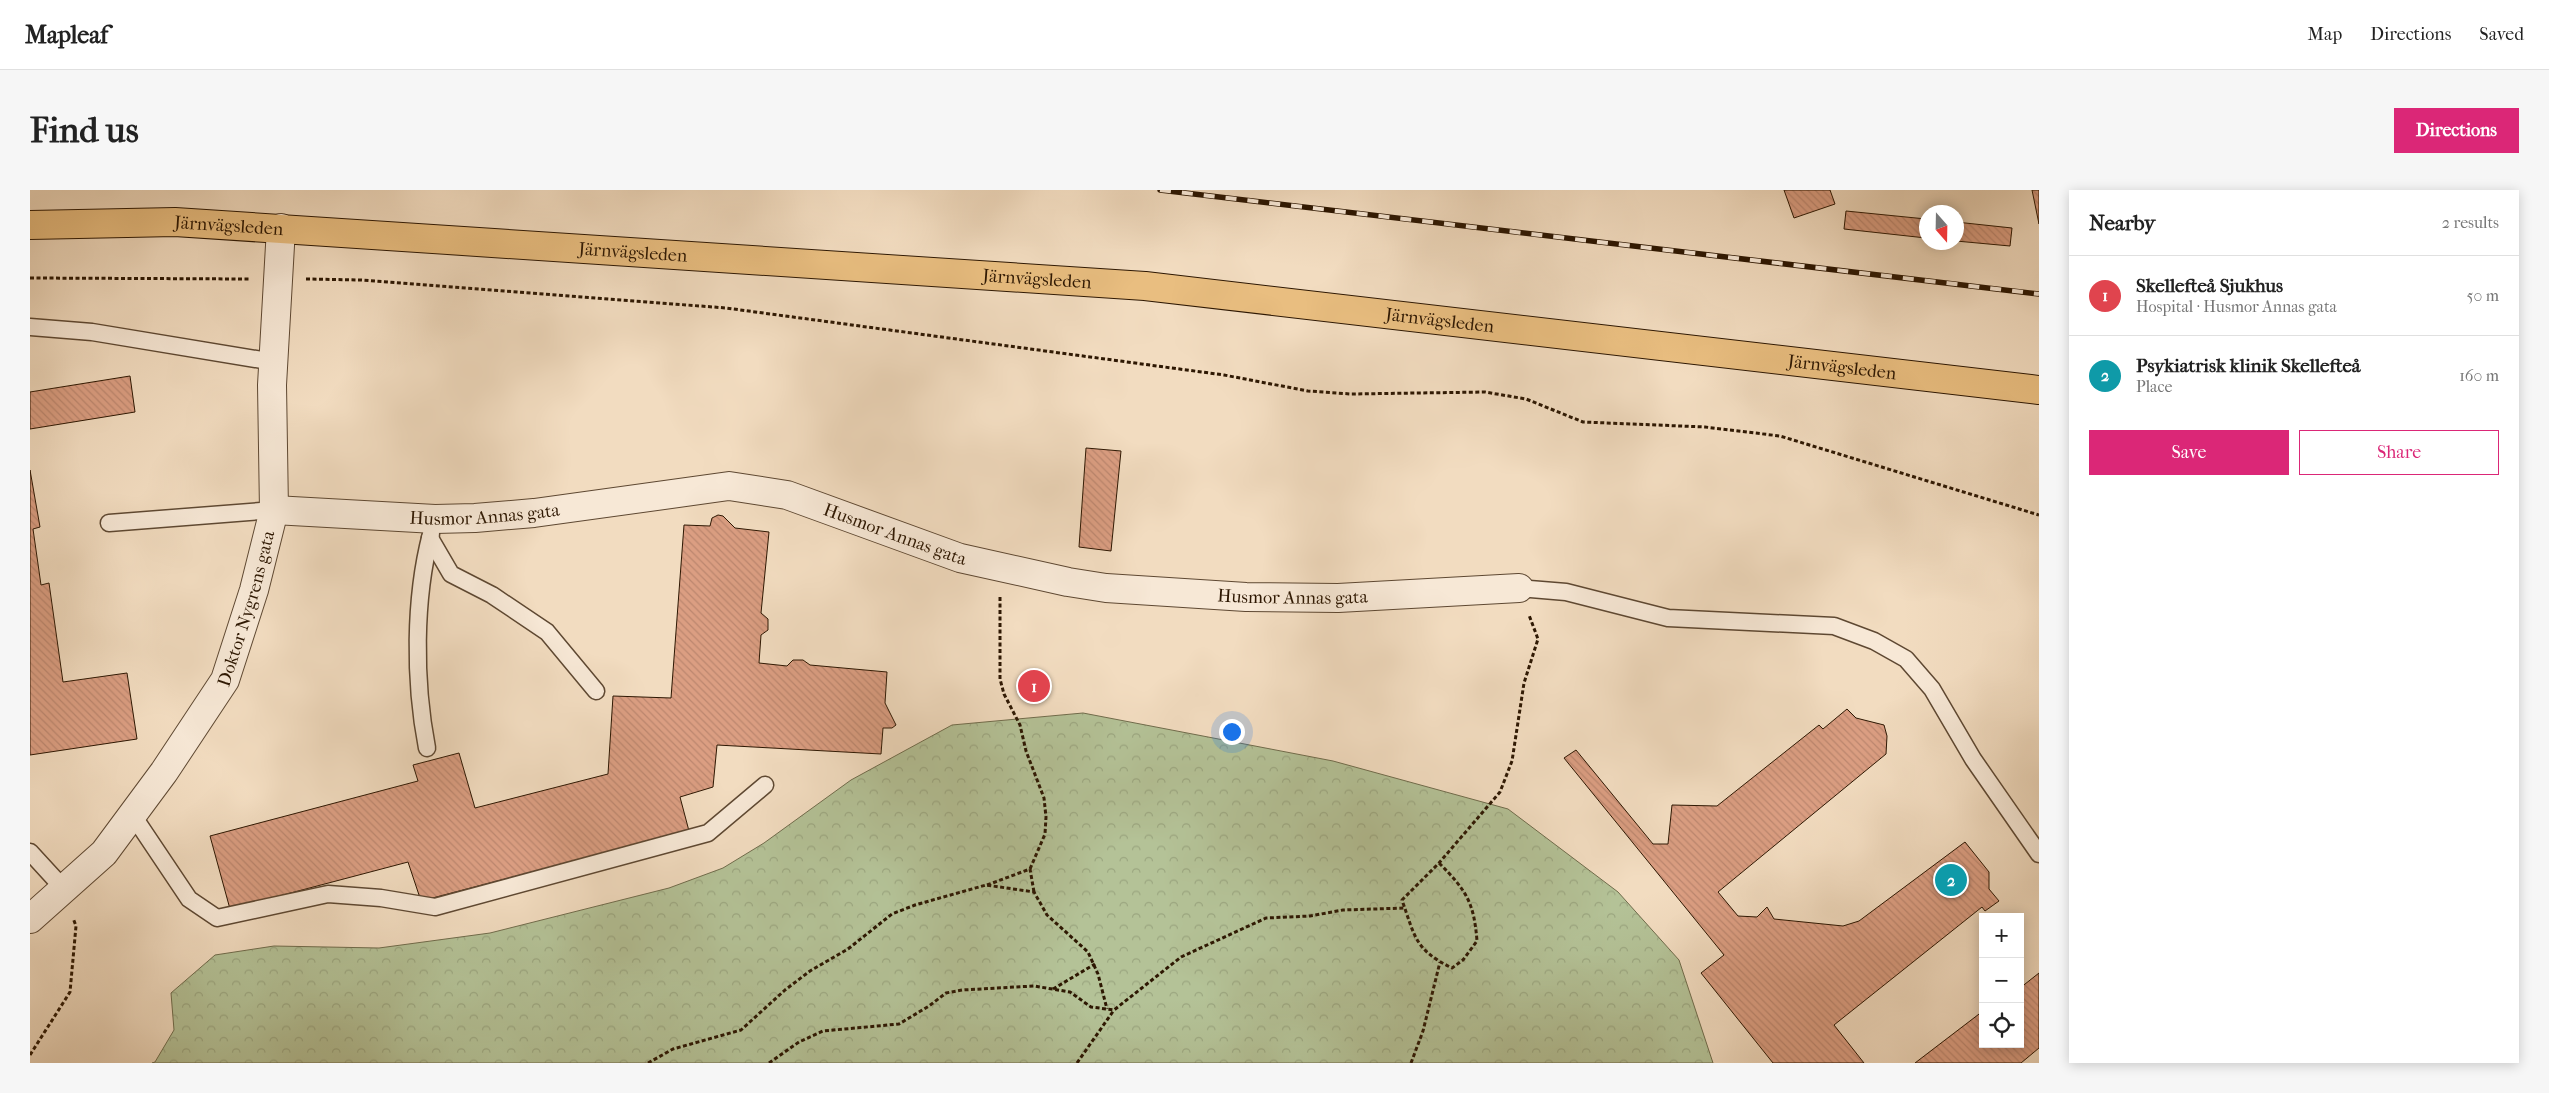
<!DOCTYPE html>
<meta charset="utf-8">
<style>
body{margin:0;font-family:"IM FELL French Canon",serif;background:#f6f6f6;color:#222}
.controls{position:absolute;right:15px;bottom:15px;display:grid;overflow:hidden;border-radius:0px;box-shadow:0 2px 12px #0003}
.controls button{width:45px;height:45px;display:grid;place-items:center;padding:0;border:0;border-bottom:1px solid #e0e0e0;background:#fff;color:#222;font:25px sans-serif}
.compass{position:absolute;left:1889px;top:15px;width:45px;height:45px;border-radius:50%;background:#fff;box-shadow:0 2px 12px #0003;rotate:160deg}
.you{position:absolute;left:1201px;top:541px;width:18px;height:18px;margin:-12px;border:4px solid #fff;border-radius:50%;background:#1a73e8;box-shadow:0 0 0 8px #1a73e833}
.badge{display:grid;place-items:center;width:32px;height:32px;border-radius:50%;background:#db2777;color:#fff;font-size:16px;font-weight:700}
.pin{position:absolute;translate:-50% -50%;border:2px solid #fff;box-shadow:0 1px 5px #0006}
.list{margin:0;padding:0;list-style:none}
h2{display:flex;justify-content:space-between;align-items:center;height:65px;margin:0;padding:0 20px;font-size:21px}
h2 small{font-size:16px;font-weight:400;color:#767676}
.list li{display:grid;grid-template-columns:32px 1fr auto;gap:15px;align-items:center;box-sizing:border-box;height:80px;padding:0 20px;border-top:1px solid #e0e0e0}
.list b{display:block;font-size:19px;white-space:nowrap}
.list p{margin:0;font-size:16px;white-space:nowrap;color:#767676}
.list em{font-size:16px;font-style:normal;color:#767676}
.actions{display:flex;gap:10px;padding:15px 20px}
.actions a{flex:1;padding:11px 0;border:1px solid #db2777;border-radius:0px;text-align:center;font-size:18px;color:#db2777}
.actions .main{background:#db2777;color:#fff}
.icon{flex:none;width:28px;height:28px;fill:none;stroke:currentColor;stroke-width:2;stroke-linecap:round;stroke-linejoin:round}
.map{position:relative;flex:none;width:2009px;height:873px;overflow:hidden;border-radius:0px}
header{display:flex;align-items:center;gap:30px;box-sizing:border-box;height:70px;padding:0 25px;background:#fff;border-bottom:1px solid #e0e0e0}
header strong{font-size:24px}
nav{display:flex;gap:28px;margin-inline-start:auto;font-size:18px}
.intro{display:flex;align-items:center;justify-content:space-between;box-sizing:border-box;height:120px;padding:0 30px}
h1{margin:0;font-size:35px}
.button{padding:12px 22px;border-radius:0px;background:#db2777;color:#fff;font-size:18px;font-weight:700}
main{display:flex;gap:30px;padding:0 30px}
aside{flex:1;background:#fff;border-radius:0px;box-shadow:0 2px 12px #0003}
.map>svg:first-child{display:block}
.forest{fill:url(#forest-crowns);stroke:#706c4c}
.building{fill:url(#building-back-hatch);stroke:#2d1702}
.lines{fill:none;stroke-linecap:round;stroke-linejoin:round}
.lane-casing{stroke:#5e4832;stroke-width:19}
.street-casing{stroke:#5e4832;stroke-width:30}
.primary-casing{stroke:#2d1702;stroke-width:30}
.path{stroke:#2d1702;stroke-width:3;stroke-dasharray:4 2.5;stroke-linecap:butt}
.lane{stroke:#f7e8d6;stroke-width:16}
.street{stroke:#f7e8d6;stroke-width:28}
.primary{stroke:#e9be80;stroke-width:28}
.rail-casing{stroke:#2d1702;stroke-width:5.5}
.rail{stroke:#f7e8d6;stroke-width:4;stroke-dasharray:11;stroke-linecap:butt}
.labels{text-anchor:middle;stroke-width:4.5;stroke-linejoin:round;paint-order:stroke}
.street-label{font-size:18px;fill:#2d1702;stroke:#f7e8d6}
</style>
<header>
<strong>Mapleaf</strong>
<nav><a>Map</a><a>Directions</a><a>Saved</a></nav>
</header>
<div class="intro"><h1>Find us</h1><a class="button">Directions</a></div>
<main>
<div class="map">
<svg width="2009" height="873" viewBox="0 0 2009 873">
<defs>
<pattern id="forest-crowns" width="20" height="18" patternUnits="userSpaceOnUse" patternTransform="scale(1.25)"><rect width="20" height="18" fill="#b4c297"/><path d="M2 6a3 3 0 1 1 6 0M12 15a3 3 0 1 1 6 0" fill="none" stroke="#9ba680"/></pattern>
<pattern id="building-back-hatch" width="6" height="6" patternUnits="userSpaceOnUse" patternTransform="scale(1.25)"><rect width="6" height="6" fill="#db9e82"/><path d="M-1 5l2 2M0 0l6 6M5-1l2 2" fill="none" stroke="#bc876f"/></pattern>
</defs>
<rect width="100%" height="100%" fill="#f2dcc0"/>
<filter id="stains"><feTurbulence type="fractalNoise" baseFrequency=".004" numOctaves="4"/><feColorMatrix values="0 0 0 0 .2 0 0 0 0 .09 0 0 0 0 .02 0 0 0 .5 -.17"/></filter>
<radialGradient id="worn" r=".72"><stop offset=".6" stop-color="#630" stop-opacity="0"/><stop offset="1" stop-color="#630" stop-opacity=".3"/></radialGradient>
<!-- forest -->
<polygon class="forest" points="1053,523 1303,571 1478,619 1588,702 1649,770 1683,873 122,873 125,872 144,840 141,803 185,765 244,756 349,758 460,743 639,698 693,678 734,653 821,590 922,535"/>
<!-- building -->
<g class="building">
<polygon points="1754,0 1800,0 1805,14 1764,28"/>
<polygon points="2002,0 2009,0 2009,34"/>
<polygon points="1816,21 1896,29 1896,48 1814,39"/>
<polygon points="1926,32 1982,38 1980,56 1926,51"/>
<polygon points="100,186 105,222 0,239 0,202"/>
<polygon points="1056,258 1091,261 1081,361 1049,357"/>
<polygon points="0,280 10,337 3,339 11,395 19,393 33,492 97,483 107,549 0,565"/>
<polygon points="688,325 693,326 705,338 739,342 731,423 738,429 738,440 731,445 729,473 757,476 763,470 773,470 780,475 857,482 855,513 866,535 862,538 853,538 851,564 687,555 683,597 650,607 659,641 391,711 378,672 200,719 180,646 388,591 383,575 429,563 445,618 578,584 583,506 641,508 654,335 680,336 682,328"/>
<polygon points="1817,519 1826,528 1854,535 1857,546 1856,564 1688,702 1708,726 1727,727 1737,717 1744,729 1813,736 1829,731 1935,652 1959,682 1959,699 1969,711 1955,721 1952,717 1804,835 1834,873 1743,873 1671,783 1694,765 1534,568 1546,560 1623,654 1638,654 1642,615 1687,616 1789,535 1793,539"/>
<polygon points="2009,783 2009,858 1991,873 1885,873 1953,821 1953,854 1990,854 1990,798"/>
</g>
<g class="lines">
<defs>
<g id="lane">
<polyline points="0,137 62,142 244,172"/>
<polyline points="79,333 244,320"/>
<polyline points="400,348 421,384 462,405 517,442 566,501"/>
<polyline points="1489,398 1536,402 1638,428 1804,436 1844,451 1876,469 1902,499 1943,569 2009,664"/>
<path d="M397,558c-13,-67 -13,-149 4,-214"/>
<polyline points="102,624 159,709 187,728 298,704 351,708 405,717 678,643 735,595"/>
<polyline points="0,662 34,699"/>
</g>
<g id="street">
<path id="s1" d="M244,320l161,9 40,-1 59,-5 195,-27 58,9 173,63 108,24 38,6 140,9 92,1 181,-10"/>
<path id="s2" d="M0,729l74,-66 60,-81 61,-92 29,-90 20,-80 -2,-125 9,-157"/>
</g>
<g id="primary">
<path id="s3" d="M0,35l145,-3 970,64 894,104"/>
</g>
</defs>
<!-- lane casing -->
<use href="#lane" class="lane-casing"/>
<!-- street casing -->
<use href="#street" class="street-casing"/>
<!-- primary casing -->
<use href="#primary" class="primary-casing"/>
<!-- path -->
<g class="path">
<polyline points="0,88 219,89"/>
<polyline points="276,89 331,90 696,118 1194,185 1278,201 1321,204 1455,202 1496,209 1553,232 1675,237 1750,246 2009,325"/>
<polyline points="970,407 970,489 974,504 990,535 996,561 1014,608 1016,627 1015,644 1000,679"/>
<path d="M1409,673c27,27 35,39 38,78l-14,19 -11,8c-37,-18 -37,-31 -50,-68l37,-37 61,-71 12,-31 12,-78 14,-44 -9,-24"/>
<polyline points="957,695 1000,679 1004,702"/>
<polyline points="1023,799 1065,774"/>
<polyline points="0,865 40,802 46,736 43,728"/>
<polyline points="618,873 643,859 711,840 755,800 780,781 818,759 862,724 885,715 956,695 1004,702 1017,725 1058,762 1068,784 1077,819"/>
<polyline points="739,873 769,852 793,841 869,834 899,816 916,803 932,800 1004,796 1040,802 1061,817 1084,820 1151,767 1236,728 1280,726 1313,720 1375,718"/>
<polyline points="1047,873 1084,820"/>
<polyline points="1381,873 1393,841 1410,772"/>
</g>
<!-- lane -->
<use href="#lane" class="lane"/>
<!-- street -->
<use href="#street" class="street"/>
<!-- primary -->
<use href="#primary" class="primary"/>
<defs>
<polyline id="rail" points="1130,0 2009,104"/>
</defs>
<!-- rail casing -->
<use href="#rail" class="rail-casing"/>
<!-- rail -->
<use href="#rail" class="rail"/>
</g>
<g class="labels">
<!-- street labels -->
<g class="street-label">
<text dy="6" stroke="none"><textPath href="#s3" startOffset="199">Järnvägsleden</textPath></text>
<text dy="6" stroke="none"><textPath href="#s3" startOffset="604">Järnvägsleden</textPath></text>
<text dy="6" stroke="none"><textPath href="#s3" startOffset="1009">Järnvägsleden</textPath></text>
<text dy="6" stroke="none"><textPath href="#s3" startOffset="1414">Järnvägsleden</textPath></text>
<text dy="6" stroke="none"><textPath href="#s3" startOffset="1819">Järnvägsleden</textPath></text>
<text dy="6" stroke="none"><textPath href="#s1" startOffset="211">Husmor Annas gata</textPath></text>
<text dy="6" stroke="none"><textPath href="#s1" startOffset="631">Husmor Annas gata</textPath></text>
<text dy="6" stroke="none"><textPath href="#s1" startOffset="1036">Husmor Annas gata</textPath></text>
<text dy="6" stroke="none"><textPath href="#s2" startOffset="385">Doktor Nygrens gata</textPath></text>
</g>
</g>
<rect width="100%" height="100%" filter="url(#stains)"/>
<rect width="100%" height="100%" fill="url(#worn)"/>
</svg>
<div class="controls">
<button>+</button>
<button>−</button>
<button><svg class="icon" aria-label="locate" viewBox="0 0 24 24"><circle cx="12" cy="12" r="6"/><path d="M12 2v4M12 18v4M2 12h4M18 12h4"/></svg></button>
</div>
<svg class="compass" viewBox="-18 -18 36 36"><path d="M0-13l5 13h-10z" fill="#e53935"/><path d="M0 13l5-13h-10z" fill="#767676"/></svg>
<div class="you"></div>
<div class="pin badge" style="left:1004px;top:496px;background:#e0444e">1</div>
<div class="pin badge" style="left:1921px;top:690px;background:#0f9aa8">2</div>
</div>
<aside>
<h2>Nearby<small>2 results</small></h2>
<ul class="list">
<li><span class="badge" style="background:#e0444e">1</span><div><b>Skellefteå Sjukhus</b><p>Hospital · Husmor Annas gata</p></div><em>50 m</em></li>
<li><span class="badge" style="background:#0f9aa8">2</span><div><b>Psykiatrisk klinik Skellefteå</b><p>Place</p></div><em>160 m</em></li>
</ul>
<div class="actions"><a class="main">Save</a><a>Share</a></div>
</aside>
</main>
